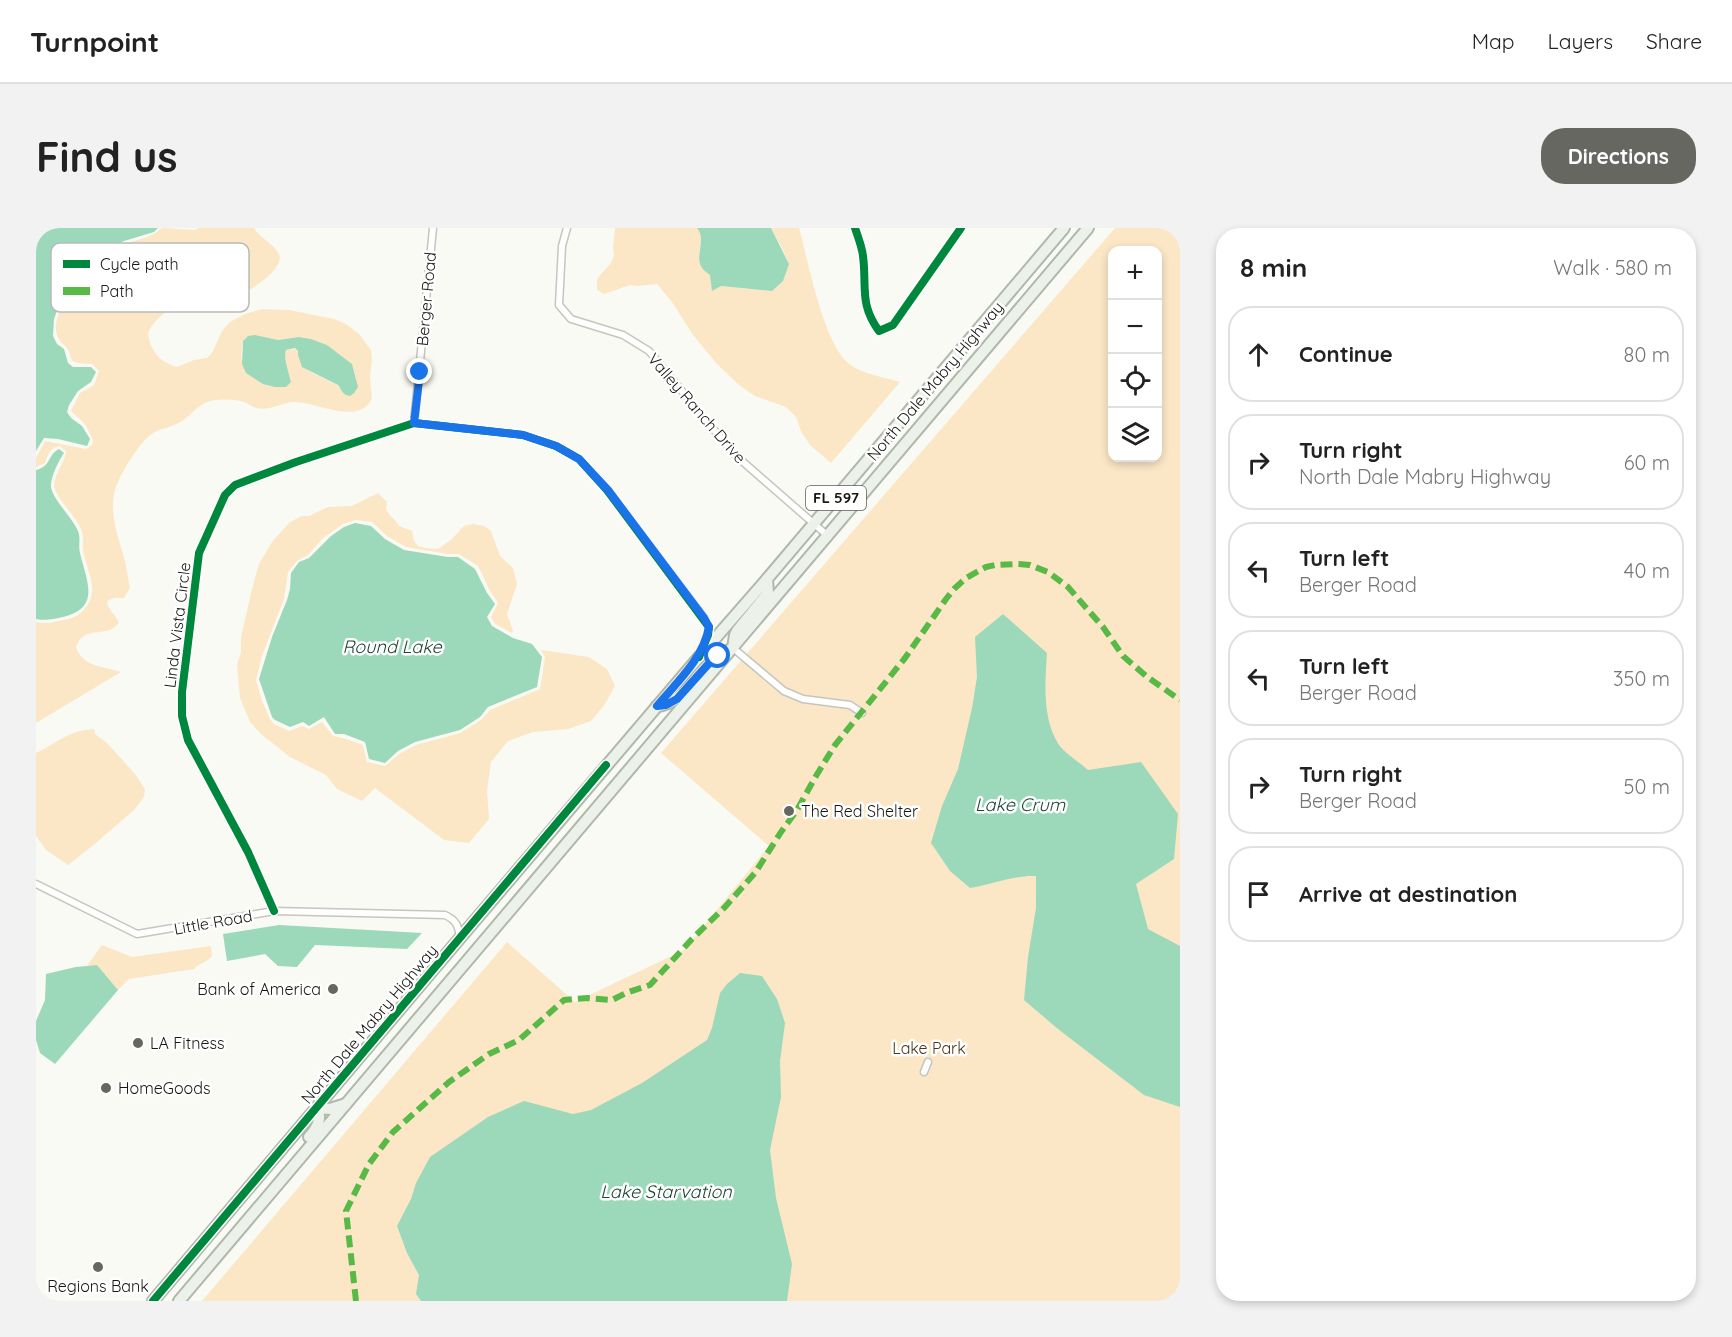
<!DOCTYPE html>
<meta charset="utf-8">
<style>
body{margin:0;font-family:Quicksand,sans-serif;background:#f2f2f2;color:#222}
.controls{position:absolute;right:18px;top:18px;display:grid;overflow:hidden;border-radius:12px;box-shadow:0 3px 9px #0003}
.controls button{width:54px;height:54px;display:grid;place-items:center;padding:0;border:0;border-bottom:2px solid #e0e0e0;background:#fff;color:#222;font:30px sans-serif}
.stop{position:absolute;width:18px;height:18px;margin:-14px;border:4px solid #1a73e8;border-radius:50%;background:#fff}
.stop.end{background:#1a73e8;border-color:#fff;box-shadow:0 2px 6px #0008}
.list{margin:0;padding:0;list-style:none}
h2{display:flex;justify-content:space-between;align-items:center;height:78px;margin:0;padding:0 24px;font-size:26px}
h2 small{font-size:20px;font-weight:400;color:#767676}
.list li{display:grid;grid-template-columns:39px 1fr auto;gap:18px;align-items:center;box-sizing:border-box;height:96px;margin:0 12px 12px;padding:0 12px;border:2px solid #e0e0e0;border-radius:24px}
.list b{display:block;font-size:22px;white-space:nowrap}
.list p{margin:0;font-size:20px;white-space:nowrap;color:#767676}
.list em{font-size:20px;font-style:normal;color:#767676}
.icon{flex:none;width:33px;height:33px;fill:none;stroke:currentColor;stroke-width:2;stroke-linecap:round;stroke-linejoin:round}
.map{position:relative;flex:none;width:1144px;height:1073px;overflow:hidden;border-radius:24px}
header{display:flex;align-items:center;gap:36px;box-sizing:border-box;height:84px;padding:0 30px;background:#fff;border-bottom:2px solid #e0e0e0}
header strong{font-size:28px}
nav{display:flex;gap:33px;margin-inline-start:auto;font-size:21px}
.intro{display:flex;align-items:center;justify-content:space-between;box-sizing:border-box;height:144px;padding:0 36px}
h1{margin:0;font-size:42px}
.button{padding:15px 27px;border-radius:24px;background:#666761;color:#fff;font-size:21px;font-weight:700}
main{display:flex;gap:36px;padding:0 36px}
aside{flex:1;background:#fff;border-radius:24px;box-shadow:0 3px 9px #0003}
.map>svg:first-child{display:block}
.green{fill:#fbe7c6;fill-rule:evenodd}
.water{fill:#9cd8ba}
.lines{fill:none;stroke-linecap:round;stroke-linejoin:round}
.minor-casing{stroke:#c5c6c0;stroke-width:9}
.primary-casing{stroke:#afb8ab;stroke-width:14}
.minor{stroke:#fefefd;stroke-width:6}
.primary{stroke:#ecf1ea;stroke-width:10}
.quiet{stroke:#58b947;stroke-width:6;stroke-dasharray:12 6;stroke-linecap:butt}
.cycleway-casing{stroke:#fff;stroke-width:11}
.cycleway{stroke:#00873e;stroke-width:8}
.route{stroke:#1a73e8;stroke-width:8}
.poi-dot{fill:#666761;stroke:#fff;stroke-width:2}
.labels{text-anchor:middle;stroke-width:5;stroke-linejoin:round;paint-order:stroke}
.shield{fill:#fff;stroke:#5d5d5a;stroke-width:1.5}
.shield-label{font-size:15px;font-weight:bold;fill:#171813}
.street-label{font-size:16px;fill:#171813;stroke:#fff}
.poi-label{font-size:16px;fill:#171813;stroke:#fff;text-anchor:start}
.park-label{font-size:16px;fill:#493517;stroke:#fff}
.water-label{font-size:18px;font-style:italic;fill:#1f4433;stroke:#fff}
.key{fill:#fff;stroke:#b9bab8;stroke-width:1.5}
.key-label{font-size:16px;fill:#171813}
</style>
<header>
<strong>Turnpoint</strong>
<nav><a>Map</a><a>Layers</a><a>Share</a></nav>
</header>
<div class="intro"><h1>Find us</h1><a class="button">Directions</a></div>
<main>
<div class="map">
<svg width="1144" height="1073" viewBox="0 0 1144 1073">
<rect width="100%" height="100%" fill="#f9faf3"/>
<!-- green -->
<g class="green">
<path d="M126,0l33,2 3,-2h56c6,10 20,16 25,26 7,17 -38,43 -52,46 -4,0 -9,-1 -13,-1 -5,1 -9,3 -14,4 -5,0 -4,-1 -9,-1 -18,3 -37,15 -43,32 3,17 11,28 29,33l17,-7 13,-2 5,-5 10,-22 8,-9 15,-8 17,-5 27,1 45,9 12,5 13,10 12,16 1,9 -2,18 2,22c-15,28 -57,1 -80,3 -13,2 -23,9 -36,6 -4,-1 -8,-5 -12,-6 -8,-3 -20,-3 -28,-2 -17,2 -21,12 -34,21 -9,6 -20,7 -29,12 -14,9 -36,45 -39,61 -4,24 5,45 11,67 2,9 3,18 5,27l-6,10h-10l-7,3c1,10 9,13 12,22 -4,4 -8,8 -14,8 -13,3 -24,0 -29,17 9,20 27,18 45,24l-85,51v-101c11,3 21,-1 32,-3 8,-2 13,-5 18,-12 14,-18 0,-38 -3,-57 -1,-6 1,-12 -1,-18 -4,-14 -28,-36 -28,-47 1,-12 11,-23 12,-34l-6,-5c-9,1 -12,8 -15,17l-9,4v-9l9,-17 41,8 6,-4 1,-5 -8,-16 -14,-13 9,-18 14,-8 5,-14 -7,-7c-33,-1 -13,-6 -29,-20 -11,-10 -7,-23 -3,-35 2,-4 4,-8 5,-13 3,-8 -2,-14 3,-22 8,-11 13,-9 23,-13 12,-5 22,-12 34,-17 13,-5 26,-6 37,-16zM219,107l23,5 21,-3 12,2 16,6 25,19 4,15 -16,8c-19,-13 -39,-12 -43,-38l-11,1c-3,6 2,23 5,29l-5,8c-12,0 -19,-2 -29,-8 -17,-10 -17,-18 -14,-38z"/>
<path d="M579,0h82c9,9 0,19 3,29 3,11 13,21 21,29l51,5 17,-27 -6,-14 -12,-22h28c9,32 24,114 49,135 13,11 36,14 52,19l-69,81 -21,-18 -9,-14 -5,-14 -10,-10 -31,-11 -16,-11 -22,-21 -24,-29 -21,-33 -15,-18 -20,2 -7,-1 -26,9 -7,-4v-10l3,-5 11,-12 3,-7 -1,-8z"/>
<path d="M1079,0h65v1073h-978l305,-359 68,60 109,-52 85,-104 -108,-93zM1076,22h46v208h-46z"/>
<path d="M342,265l9,9 -1,7c3,7 10,11 13,17l13,5 2,10 4,5 8,2 12,1 13,-9 13,-14 9,-2 11,2 7,5 9,25 13,12 4,16 -10,30 6,17 -1,2 -17,-9 -4,-7 7,-14 -8,-12 -12,-25 -19,-12h-11l-42,-7 -19,-11 -15,-14 -16,-2 -13,4 -20,14 -15,17 -11,6 -9,11 -4,27 -22,57 -6,24 6,21 8,18 4,5 15,7 13,-5 7,3 13,-7 11,14 10,2 20,7 4,17 18,4 14,-12 17,-9 44,-12 21,-13 9,-10 50,-21 5,-32 -4,-7 48,7 18,12 8,17 -10,18 -14,17 -23,8 -35,3 -25,9 -17,21 -4,29 2,28 -20,24 -25,-3 -69,-52 -13,13 -25,-12 -11,-14 -36,-18 -29,-23 -11,-12 -7,-17 -3,-7 -3,-33 4,-13v-15l11,-48 7,-25 13,-22 18,-20 12,-6h7l19,-9 24,-1z"/>
<path d="M58,501l1,5 12,9 28,31 10,15 -1,8 -10,13 -43,37 -23,18 -22,-15 -10,-14v-83c23,-11 31,-22 58,-24z"/>
<path d="M66,717l30,12 79,-11 1,10c-5,7 -12,6 -18,13l-65,10 -11,11 -21,-25 -10,1z"/>
</g>
<!-- water -->
<g class="water">
<polygon points="0,0 122,0 118,4 88,13 53,30 41,33 29,46 26,53 27,66 18,91 17,108 21,116 28,121 32,135 37,139 55,139 60,144 55,154 42,163 33,177 31,184 35,190 46,198 54,211 51,218 22,211 8,210 0,223"/>
<path d="M655,0h80l18,36 -6,17 -11,10 -51,-5 -9,5 -2,-16c-2,-2 -6,-4 -8,-7 -8,-12 5,-29 -5,-40z"/>
<path d="M219,107l23,5 21,-3 12,2 16,6 25,19 6,23 -4,6 -4,3c-9,-2 -7,-5 -12,-11l-36,-18 -4,-12v-4l-3,-3 -9,2c-3,7 3,23 5,32l-5,5h-11l-12,-3 -17,-11 -4,-9 1,-23 5,-5z"/>
<path d="M23,221l5,4c-5,7 -14,25 -13,34 2,13 21,30 27,44 3,7 0,15 2,22 6,27 22,55 -17,64 -9,2 -18,4 -27,2v-149c16,-4 11,-15 23,-21z"/>
<polygon points="319,295 335,298 349,311 368,322 412,329 422,329 439,341 451,365 459,376 451,389 456,398 477,410 496,416 506,429 501,459 452,479 444,489 424,502 379,514 362,523 349,535 333,531 329,514 308,506 299,506 288,489 273,498 267,494 254,499 239,492 236,489 223,451 236,409 251,372 254,361 255,345 263,334 273,330 295,308 308,299"/>
<path d="M967,386l44,39c-2,30 -5,66 12,92 7,9 20,17 29,25l53,-8 37,52 -4,45 -38,25 12,45 32,17v161l-36,-12 -86,-66 -34,-29 4,-43 8,-49v-32c-22,-1 -43,8 -66,12l-20,-17 -19,-28 11,-37 16,-37 14,-61 5,-31 -2,-40z"/>
<polygon points="243,697 386,705 371,721 279,717 261,739 242,738 229,726 191,733 187,706"/>
<polygon points="61,737 82,762 19,836 4,825 0,812 0,793 9,772 10,746 40,739"/>
<polygon points="704,745 726,748 741,771 749,795 744,833 745,869 734,922 740,970 756,1036 751,1073 385,1073 380,1066 383,1047 371,1025 361,998 375,971 380,955 394,929 452,889 488,873 537,886 555,882 606,855 671,812 676,800 684,765 691,756"/>
</g>
<g class="lines">
<defs>
<g id="minor">
<polyline points="531,0 526,18 523,77 535,91 587,107 613,123 698,226 792,308"/>
<path d="M819,0c3,9 7,19 8,28 4,31 -4,48 16,75l14,-6 68,-97"/>
<polyline points="378,195 397,0"/>
<polyline points="697,420 748,463 767,471 814,477 826,485"/>
<path d="M0,656l101,50 137,-23 171,4c11,5 13,10 15,22"/>
<polyline points="238,683 212,624 152,512 146,488 146,464 163,325 189,267 199,257 260,234 378,195 487,207 520,218 543,231 571,262 668,390 673,399 672,407 665,422"/>
<polyline points="888,844 892,834"/>
</g>
<g id="primary">
<path d="M621,478c27,-3 36,-29 55,-45 6,-6 14,-9 21,-13l2,-13 2,-4 31,-38 -1,-14"/>
<polyline points="281,880 294,881 310,876"/>
<path d="M273,909c8,-8 13,-18 8,-29"/>
<polyline points="117,1073 424,710 663,429 731,351 1028,0"/>
<polyline points="143,1073 1052,0"/>
</g>
</defs>
<!-- minor casing -->
<use href="#minor" class="minor-casing"/>
<!-- primary casing -->
<use href="#primary" class="primary-casing"/>
<!-- minor -->
<use href="#minor" class="minor"/>
<!-- primary -->
<use href="#primary" class="primary"/>
<!-- quiet -->
<polyline class="quiet" points="320,1073 310,983 333,936 357,904 413,854 453,826 483,812 528,772 552,770 576,772 590,765 614,757 656,711 689,679 719,645 745,604 761,582 780,548 799,517 869,430 910,371 918,361 930,350 950,339 959,337 981,336 994,337 1012,344 1032,359 1067,399 1087,428 1110,448 1144,472"/>
<defs>
<g id="cycleway">
<path d="M819,0c3,9 7,19 8,28 4,31 -4,48 16,75l14,-6 68,-97"/>
<polyline points="238,683 212,624 152,512 146,488 146,464 163,325 189,267 199,257 260,234 378,195 487,207 520,218 543,231 571,262 673,399 672,407 663,429"/>
<polyline points="117,1073 570,537"/>
</g>
</defs>
<!-- cycleway casing -->
<use href="#cycleway" class="cycleway-casing"/>
<!-- cycleway -->
<use href="#cycleway" class="cycleway"/>
</g>
<g class="lines">
<!-- route -->
<path class="route" d="M384,144l-6,51 109,12 33,11 23,13 29,31 96,128 5,9c-6,32 -32,55 -52,79l9,-1 11,-6 35,-39 6,-4"/>
</g>
<!-- markers -->
<g class="poi-dot">
<circle cx="753" cy="583" r="6"/>
<circle cx="297" cy="761" r="6"/>
<circle cx="102" cy="815" r="6"/>
<circle cx="70" cy="860" r="6"/>
<circle cx="62" cy="1039" r="6"/>
</g>
<g class="labels">
<!-- shield labels -->
<rect class="shield" x="770" y="258" width="60" height="24" rx="4.5"/>
<g class="shield-label">
<text x="800" y="275">FL 597</text>
</g>
<!-- street labels -->
<g class="street-label">
<text transform="translate(390 71) rotate(-85)" y="6">Berger Road</text>
<text transform="translate(899 153) rotate(-50)" y="6">North Dale Mabry Highway</text>
<text transform="translate(661 180) rotate(49)" y="6">Valley Ranch Drive</text>
<text transform="translate(141 397) rotate(-83)" y="6">Linda Vista Circle</text>
<text transform="translate(177 694) rotate(-10)" y="6">Little Road</text>
<text transform="translate(333 796) rotate(-50)" y="6">North Dale Mabry Highway</text>
</g>
<!-- poi labels -->
<g class="poi-label">
<text x="765" y="589">The Red Shelter</text>
<text x="285" y="767" text-anchor="end">Bank of America</text>
<text x="114" y="821">LA Fitness</text>
<text x="82" y="866">HomeGoods</text>
<text x="62" y="1064" text-anchor="middle">Regions Bank</text>
</g>
<!-- park labels -->
<g class="park-label">
<text x="893" y="826">Lake Park</text>
</g>
<!-- water labels -->
<g class="water-label">
<text x="356" y="425">Round Lake</text>
<text x="984" y="583">Lake Crum</text>
<text x="630" y="970">Lake Starvation</text>
</g>
</g>
<!-- legend -->
<rect x="15" y="15" width="198" height="69" rx="9" class="key"/>
<rect x="27" y="32" width="27" height="8" fill="#00873e"/>
<rect x="27" y="59" width="27" height="8" fill="#58b947"/>
<g class="key-label">
<text x="64" y="42">Cycle path</text>
<text x="64" y="69">Path</text>
</g>
</svg>
<div class="controls">
<button>+</button>
<button>−</button>
<button><svg class="icon" aria-label="locate" viewBox="0 0 24 24"><circle cx="12" cy="12" r="6"/><path d="M12 2v4M12 18v4M2 12h4M18 12h4"/></svg></button>
<button><svg class="icon" aria-label="layers" viewBox="0 0 24 24"><path d="M12 4l9 5-9 5-9-5zM3 14l9 5 9-5"/></svg></button>
</div>
<div class="stop" style="left:682px;top:428px"></div>
<div class="stop end" style="left:384px;top:144px"></div>
</div>
<aside>
<h2>8 min<small>Walk · 580 m</small></h2>
<ul class="list">
<li><svg class="icon" aria-label="ahead" viewBox="0 0 24 24"><path d="M12 20V5M6 11l6-6 6 6"/></svg><div><b>Continue</b></div><em>80 m</em></li>
<li><svg class="icon" aria-label="right" viewBox="0 0 24 24"><path d="M7 20v-9h11M14 6l5 5-5 5"/></svg><div><b>Turn right</b><p>North Dale Mabry Highway</p></div><em>60 m</em></li>
<li><svg class="icon" aria-label="left" viewBox="0 0 24 24"><path d="M17 20v-9H6M10 6l-5 5 5 5"/></svg><div><b>Turn left</b><p>Berger Road</p></div><em>40 m</em></li>
<li><svg class="icon" aria-label="left" viewBox="0 0 24 24"><path d="M17 20v-9H6M10 6l-5 5 5 5"/></svg><div><b>Turn left</b><p>Berger Road</p></div><em>350 m</em></li>
<li><svg class="icon" aria-label="right" viewBox="0 0 24 24"><path d="M7 20v-9h11M14 6l5 5-5 5"/></svg><div><b>Turn right</b><p>Berger Road</p></div><em>50 m</em></li>
<li><svg class="icon" aria-label="arrive" viewBox="0 0 24 24"><path d="M6 21V4h12l-3 4 3 4H6"/></svg><div><b>Arrive at destination</b></div></li>
</ul>
</aside>
</main>
